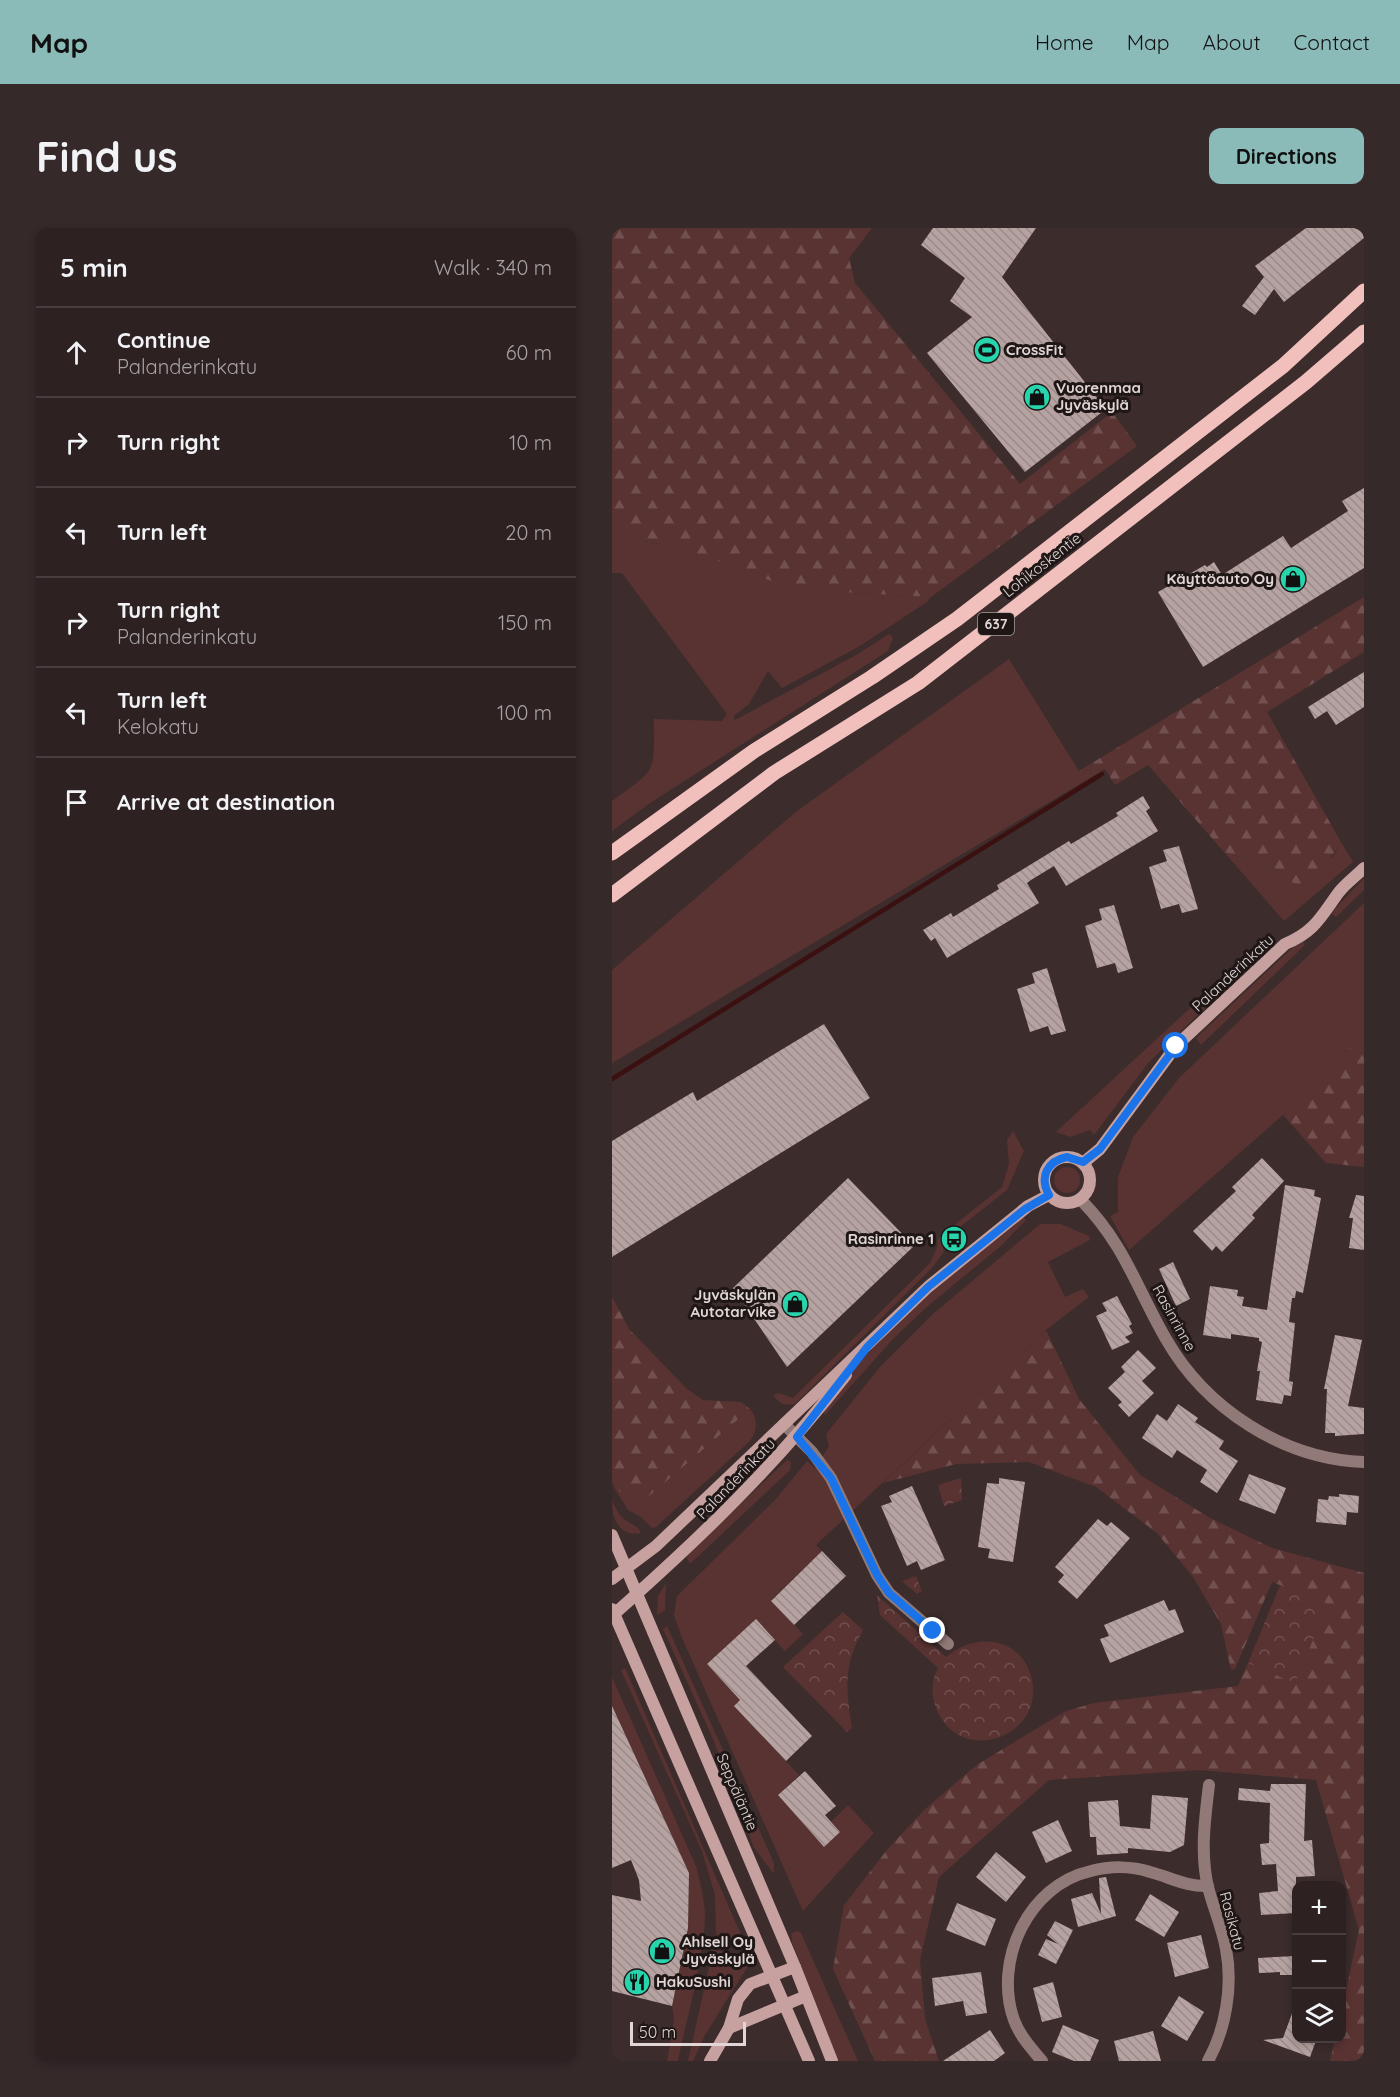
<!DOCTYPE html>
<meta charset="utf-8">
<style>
body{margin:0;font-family:Quicksand,sans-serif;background:#35292a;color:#f1f3f6}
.controls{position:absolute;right:18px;bottom:18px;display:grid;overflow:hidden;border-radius:12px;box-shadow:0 3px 9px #0003}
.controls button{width:54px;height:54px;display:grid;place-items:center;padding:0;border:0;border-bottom:2px solid #483e3f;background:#2d2121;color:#f1f3f6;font:30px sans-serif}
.scale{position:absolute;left:18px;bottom:15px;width:116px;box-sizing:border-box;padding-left:6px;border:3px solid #e0d6d5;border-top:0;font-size:16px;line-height:21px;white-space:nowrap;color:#e0d6d5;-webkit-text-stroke:4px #1e1716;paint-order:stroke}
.stop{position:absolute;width:18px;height:18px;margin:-14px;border:4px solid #1a73e8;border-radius:50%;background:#fff}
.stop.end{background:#1a73e8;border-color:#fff;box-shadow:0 2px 6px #0008}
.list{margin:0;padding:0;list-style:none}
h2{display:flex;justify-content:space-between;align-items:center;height:78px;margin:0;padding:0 24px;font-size:26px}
h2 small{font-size:20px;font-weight:400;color:#a7a3a5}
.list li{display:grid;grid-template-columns:39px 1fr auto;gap:18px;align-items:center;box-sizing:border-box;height:90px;padding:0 24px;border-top:2px solid #483e3f}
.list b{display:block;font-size:22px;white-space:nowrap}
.list p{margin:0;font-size:20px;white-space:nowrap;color:#a7a3a5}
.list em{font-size:20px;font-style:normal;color:#a7a3a5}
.icon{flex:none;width:33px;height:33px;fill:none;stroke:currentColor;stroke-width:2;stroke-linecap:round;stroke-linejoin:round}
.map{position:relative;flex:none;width:752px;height:1833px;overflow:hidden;border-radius:12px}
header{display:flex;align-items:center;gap:36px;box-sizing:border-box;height:84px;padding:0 30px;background:#8bbbb9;color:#111}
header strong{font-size:28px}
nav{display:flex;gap:33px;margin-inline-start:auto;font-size:21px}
.intro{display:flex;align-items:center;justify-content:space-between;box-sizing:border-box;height:144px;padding:0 36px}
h1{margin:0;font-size:42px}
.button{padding:15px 27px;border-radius:12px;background:#8bbbb9;color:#111;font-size:21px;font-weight:700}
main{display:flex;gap:36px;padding:0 36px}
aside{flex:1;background:#2d2121;border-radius:12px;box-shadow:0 3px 9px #0003}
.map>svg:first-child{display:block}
.grass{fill:#593332}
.forest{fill:url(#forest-firs)}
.park{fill:url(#park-crowns)}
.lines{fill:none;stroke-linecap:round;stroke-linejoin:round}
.stream{stroke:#3b1011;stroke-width:4.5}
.building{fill:url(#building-back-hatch)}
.street{stroke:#917977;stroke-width:12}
.secondary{stroke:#c7a19f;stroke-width:12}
.primary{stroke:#f1c0bd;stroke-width:15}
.route{stroke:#1a73e8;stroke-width:8}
.labels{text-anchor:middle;stroke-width:6;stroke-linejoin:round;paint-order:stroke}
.shield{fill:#1e1716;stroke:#a69d9c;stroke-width:1.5}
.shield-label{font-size:14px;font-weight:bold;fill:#e0d6d5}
.poi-label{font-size:15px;font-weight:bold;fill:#e0d6d5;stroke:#1e1716;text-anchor:start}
.street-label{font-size:15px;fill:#e0d6d5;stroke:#1e1716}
</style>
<header>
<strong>Map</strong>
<nav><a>Home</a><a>Map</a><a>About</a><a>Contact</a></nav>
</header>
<div class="intro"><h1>Find us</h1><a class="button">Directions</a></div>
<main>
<aside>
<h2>5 min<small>Walk · 340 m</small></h2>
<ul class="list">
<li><svg class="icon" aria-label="ahead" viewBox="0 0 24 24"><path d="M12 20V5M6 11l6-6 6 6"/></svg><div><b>Continue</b><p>Palanderinkatu</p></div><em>60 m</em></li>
<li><svg class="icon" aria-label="right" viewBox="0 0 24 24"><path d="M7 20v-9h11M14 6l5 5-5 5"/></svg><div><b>Turn right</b></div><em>10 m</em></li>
<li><svg class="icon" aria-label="left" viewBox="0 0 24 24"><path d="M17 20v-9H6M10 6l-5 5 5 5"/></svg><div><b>Turn left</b></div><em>20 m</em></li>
<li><svg class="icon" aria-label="right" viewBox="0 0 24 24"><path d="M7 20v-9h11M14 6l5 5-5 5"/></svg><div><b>Turn right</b><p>Palanderinkatu</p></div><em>150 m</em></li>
<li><svg class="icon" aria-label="left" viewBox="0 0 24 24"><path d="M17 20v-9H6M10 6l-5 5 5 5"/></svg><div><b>Turn left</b><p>Kelokatu</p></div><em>100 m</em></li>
<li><svg class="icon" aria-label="arrive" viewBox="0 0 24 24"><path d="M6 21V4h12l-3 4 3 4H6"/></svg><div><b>Arrive at destination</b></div></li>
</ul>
</aside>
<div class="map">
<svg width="752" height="1833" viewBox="0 0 752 1833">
<defs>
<pattern id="forest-firs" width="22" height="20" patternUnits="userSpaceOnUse" patternTransform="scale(1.5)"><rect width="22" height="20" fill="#593332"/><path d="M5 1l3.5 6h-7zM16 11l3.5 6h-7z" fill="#71504f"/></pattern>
<pattern id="park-crowns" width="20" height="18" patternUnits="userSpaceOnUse" patternTransform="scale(1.5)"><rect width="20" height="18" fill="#593332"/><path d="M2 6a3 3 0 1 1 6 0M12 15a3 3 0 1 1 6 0" fill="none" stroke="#71504f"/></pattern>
<pattern id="building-back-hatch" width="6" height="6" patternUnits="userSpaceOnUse" patternTransform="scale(1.5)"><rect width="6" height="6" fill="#b6a3a1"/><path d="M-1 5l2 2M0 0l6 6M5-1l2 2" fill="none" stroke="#998a89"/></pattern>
</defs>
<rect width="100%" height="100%" fill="#3c2c2c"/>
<!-- grass -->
<g class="grass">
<path d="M0,299l32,14 39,7 172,45 76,4 -4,5 -67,44 -78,42 -14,-17 -19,33 -15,12 1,4 121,-65 33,-21 4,4 -5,13 -238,152 -38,28v-30c45,-33 42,-26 42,-82l68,2 5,-7 -105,-141h-10z"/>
<polygon points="397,431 467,543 493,541 0,835 0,742 185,583"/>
<polygon points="729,614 741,634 672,693 612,624 663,640 672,651 721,629"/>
<polygon points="752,650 752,662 724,689 720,686 723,681"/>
<polygon points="752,675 752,805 671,887 517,1022 498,988 506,984 506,949 521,909 567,850"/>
<polygon points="655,709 658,711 657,718 537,834 482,907 478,902 458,909 444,904"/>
<polygon points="691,714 693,717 589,817 584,810 679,721"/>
<path d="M401,903l11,20 -17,39 -61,48 -4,7 2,7 -13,17 -136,135c-11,2 -15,0 -22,-9l6,-2 14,5 137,-135 7,-15 1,-10 64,-51 7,-23 -2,-24z"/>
<circle cx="455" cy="952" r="13"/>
<path d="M411,989l3,3 -25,26 -72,59 -36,34 -68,76 -2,-3c50,-79 128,-136 200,-195z"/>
<polygon points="428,996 449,996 477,1008 478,1012 436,1034 453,1069 471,1061 477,1069 434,1102 204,1317 210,1323 159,1372 191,1406 173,1423 144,1392 95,1436 128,1472 122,1478 187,1547 166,1567 211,1618 227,1605 219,1594 236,1577 262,1605 191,1683 70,1410 62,1387 65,1368 164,1271 195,1233 203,1240 217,1218 214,1206 268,1139 321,1086"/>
<path d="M138,1181c9,11 7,21 0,32l-94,86 -4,1 -11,-11 -13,-7 -13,-21 26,14z"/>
<polygon points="175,1232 179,1234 178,1242 78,1336 74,1328"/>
<path d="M0,1273c4,7 7,16 15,20 7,5 11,5 14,12 -22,4 -29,-14 -29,-32z"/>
<polygon points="54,1355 53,1382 45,1387 46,1368"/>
<polygon points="55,1398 162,1635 162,1646 142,1620 101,1511 51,1401"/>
<polygon points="13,1440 126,1700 133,1713 125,1714 104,1706 103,1667 90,1623 9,1442"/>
<path d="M0,1449l84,189c4,16 8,31 9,47 0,42 -18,104 -27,148h-11l7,-41 -2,-14 16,-78 1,-55 -77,-165z"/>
<polygon points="186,1703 189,1705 246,1833 226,1833 180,1714 179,1705"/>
<polygon points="101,1721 125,1727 137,1725 136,1738 93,1807 81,1833 76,1833"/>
</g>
<!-- forest -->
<g class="forest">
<polygon points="0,0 260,0 237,30 243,55 408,256 500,184 525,218 319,369 243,365 165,355 71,320 32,313 0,299"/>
<path d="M752,369v55l-97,60 74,130c-10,19 -24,31 -42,43l-15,-6 -9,-11 -51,-16 -76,-87 -33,20 -10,-16 -26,2z"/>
<polygon points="752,805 752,939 714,935 671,887"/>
<polygon points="0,1069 17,1101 75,1161 91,1172 129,1174 138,1181 29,1275 3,1261 0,1254"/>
<polygon points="434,1102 467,1171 528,1247 598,1290 660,1320 752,1345 752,1833 718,1833 723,1811 730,1810 730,1781 747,1702 704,1552 587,1542 437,1552 327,1649 308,1732 313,1791 327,1833 263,1833 221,1741 232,1677 275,1622 312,1582 366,1536 454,1483 482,1475 626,1458 636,1435 683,1455 715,1376 660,1354 623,1441 619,1442 609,1396 581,1349 545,1305 484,1259 417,1234 344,1236 271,1255"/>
</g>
<!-- park -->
<g class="park">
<polygon points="349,1250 350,1272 332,1278 326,1257"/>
<polygon points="304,1348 310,1363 305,1366 290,1353"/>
<polygon points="668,1357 716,1376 683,1455 636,1435"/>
<path d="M265,1367l69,62c28,-24 73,-22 85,19 17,60 -71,93 -95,32 -5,-12 -5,-28 2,-40l-58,-53z"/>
<path d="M231,1384l20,18c-20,36 -17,59 -11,98l-5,4 -64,-65z"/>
</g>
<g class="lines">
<!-- stream -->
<polyline class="stream" points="0,851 490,546"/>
</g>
<!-- building -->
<g class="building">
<polygon points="321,0 424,0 390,49 494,181 413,244 315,125 360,89 338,73 353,50 309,17"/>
<polygon points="694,0 752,0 752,10 672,74 662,61 643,87 630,78 652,49 643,38"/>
<polygon points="752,260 752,340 591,439 546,364 593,337 595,339 602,334 610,347 671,308 679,320 736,283 730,273"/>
<polygon points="752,444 752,479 724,497 715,483 703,491 696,479"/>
<polygon points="531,568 538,580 534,583 546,603 454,658 442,638 419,652 415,655 427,675 335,730 323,710 319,713 311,702 339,685 341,689 387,661 385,657 457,613 459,616 506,588 504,585"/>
<polygon points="567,618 586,681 570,685 567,676 549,681 537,639 555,633 551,622"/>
<polygon points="502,677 521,740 506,745 503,735 485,740 473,698 490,692 487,681"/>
<polygon points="435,740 454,803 439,807 436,798 418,804 405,761 423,755 420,745"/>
<polygon points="212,796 258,870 0,1029 0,913 81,864 85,873"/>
<polygon points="650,930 672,953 640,987 643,990 610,1024 604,1018 600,1023 581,1003 624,963 620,959"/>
<polygon points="236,950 302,1018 175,1139 121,1060"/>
<polygon points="673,957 703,962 702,968 709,970 691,1065 684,1063 683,1070 680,1070 677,1094 683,1095 677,1153 681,1154 679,1168 672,1167 670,1176 644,1172 648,1143 645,1143 650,1114 647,1113 647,1110 619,1106 619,1111 591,1107 598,1058 626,1062 625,1068 632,1069 630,1078 655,1082"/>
<polygon points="744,967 752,968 752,1022 737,1020 741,990 737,990"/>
<polygon points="561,1034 578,1071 564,1078 547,1041"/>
<polygon points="505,1068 520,1096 517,1098 521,1105 513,1109 518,1114 500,1122 484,1088 495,1083 490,1075"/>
<polygon points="723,1107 750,1112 736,1178 752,1180 752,1206 723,1208 723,1205 713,1205 715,1161 712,1161"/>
<polygon points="526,1122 544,1140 530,1153 542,1165 517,1189 506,1177 510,1174 496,1160 513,1144 509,1139"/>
<polygon points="566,1176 586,1190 583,1194 612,1213 607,1221 626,1233 605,1265 588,1254 595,1242 565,1222 560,1230 530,1210 545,1186 555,1193"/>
<polygon points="637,1246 674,1260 663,1286 627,1272"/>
<polygon points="387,1250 413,1254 401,1334 376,1330 378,1321 366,1319 375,1255 387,1256"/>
<polygon points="300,1258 333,1332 309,1342 305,1333 295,1338 269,1278 280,1274 277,1268"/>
<polygon points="727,1266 747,1268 746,1285 735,1284 734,1297 704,1294 706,1271 716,1272 717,1268 727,1269"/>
<polygon points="486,1291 495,1298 499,1294 518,1310 465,1371 446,1354 452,1347 443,1339"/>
<polygon points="210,1323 234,1348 182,1397 159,1373"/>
<polygon points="552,1372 557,1383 563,1381 572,1404 498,1435 488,1411 497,1408 492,1397"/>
<polygon points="144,1391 163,1412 134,1438 200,1508 174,1533 122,1478 128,1472 95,1436"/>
<polygon points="0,1478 77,1645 76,1700 60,1778 0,1763 0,1667 29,1673 27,1652 19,1632 0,1640"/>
<polygon points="193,1543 224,1578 213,1587 228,1604 212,1619 166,1567"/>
<polygon points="659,1556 694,1556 692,1613 700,1612 703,1648 684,1649 684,1685 649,1687 647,1665 666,1663 664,1636 650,1637 648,1616 657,1615 658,1575 626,1572 627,1560 658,1563"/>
<polygon points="540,1567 576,1570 572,1617 558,1624 516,1620 516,1625 485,1627 484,1609 478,1609 476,1574 506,1572 508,1598 538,1601"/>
<polygon points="446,1592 460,1623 434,1635 420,1604"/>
<polygon points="384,1624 414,1649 394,1674 364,1649"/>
<polygon points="494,1649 504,1688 466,1699 459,1671 480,1665 489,1686 487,1650"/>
<polygon points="538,1666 567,1684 552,1709 523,1692"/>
<polygon points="345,1675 384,1691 373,1718 334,1702"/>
<polygon points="443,1693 461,1702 444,1736 426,1727 434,1711 446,1716 435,1707"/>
<polygon points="589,1707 597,1740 563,1749 555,1715"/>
<polygon points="684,1728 684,1747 668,1747 668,1744 647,1745 646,1730"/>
<polygon points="369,1744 375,1785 354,1788 351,1773 323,1778 320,1750"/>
<polygon points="441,1754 450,1789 430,1794 421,1760"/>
<polygon points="567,1768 592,1784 575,1813 549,1798"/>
<polygon points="683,1777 684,1810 705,1810 698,1829 651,1812 671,1810"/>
<polygon points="451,1797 487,1812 478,1833 462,1833 440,1824"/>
<polygon points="378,1802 393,1825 382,1833 331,1833"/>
<polygon points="541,1803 549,1833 507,1833 502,1813"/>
</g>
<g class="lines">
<!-- street -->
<g class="street">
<path d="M469,972c44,45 55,87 85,139 40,70 117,120 198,123"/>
<polyline points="172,1196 200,1224 219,1250 265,1347 277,1365 336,1416"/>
<path d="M430,1833c-11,-13 -22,-25 -28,-41 -21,-59 14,-135 77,-149 19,-5 41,-5 59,1 20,5 36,15 58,14"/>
<path d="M596,1833c18,-32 25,-76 18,-112 -4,-22 -13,-42 -18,-62 -8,-34 -3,-69 1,-102"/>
</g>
<!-- secondary -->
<g class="secondary">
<circle cx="455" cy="952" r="23"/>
<path d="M471,935l17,-14 76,-103 109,-102c30,-12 37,-29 54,-52 7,-9 17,-16 25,-24"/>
<polyline points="0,1307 183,1739 220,1833"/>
<polyline points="0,1351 44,1318 316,1059 416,978 437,967"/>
<polyline points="0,1381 197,1833"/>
<path d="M0,1388c88,-78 161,-148 234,-241"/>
<polyline points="117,1800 194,1768"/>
<polyline points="98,1833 117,1800 126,1771 138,1756 183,1739"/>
</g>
<!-- primary -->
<g class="primary">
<polyline points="0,625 142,523 260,449 345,391 671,138 752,63"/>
<polyline points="0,667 162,545 306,455 694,154 752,104"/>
</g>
</g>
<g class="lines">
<!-- route -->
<path class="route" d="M321,1403l-44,-38 -12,-18 -46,-97 -34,-41 71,-91 60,-59 97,-78 24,-14c-10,-18 -2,-34 18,-38l16,5 17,-13 76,-103"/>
</g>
<!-- icons -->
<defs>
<symbol id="stadium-disc" viewBox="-11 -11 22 22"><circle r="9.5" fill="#27d5ad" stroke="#1e1716"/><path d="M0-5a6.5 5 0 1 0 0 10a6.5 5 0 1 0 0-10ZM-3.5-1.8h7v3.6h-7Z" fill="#111"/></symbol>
<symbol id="shop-disc" viewBox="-11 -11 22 22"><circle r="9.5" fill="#27d5ad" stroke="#1e1716"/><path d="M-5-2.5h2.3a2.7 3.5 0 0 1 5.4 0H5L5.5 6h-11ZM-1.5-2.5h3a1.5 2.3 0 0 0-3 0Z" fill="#111"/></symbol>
<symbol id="bus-disc" viewBox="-11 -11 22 22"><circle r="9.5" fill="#27d5ad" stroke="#1e1716"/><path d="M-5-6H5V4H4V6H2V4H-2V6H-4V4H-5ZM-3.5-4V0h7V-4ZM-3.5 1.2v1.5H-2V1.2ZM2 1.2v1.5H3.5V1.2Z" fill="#111"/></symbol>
<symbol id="restaurant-disc" viewBox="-11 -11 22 22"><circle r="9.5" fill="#27d5ad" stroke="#1e1716"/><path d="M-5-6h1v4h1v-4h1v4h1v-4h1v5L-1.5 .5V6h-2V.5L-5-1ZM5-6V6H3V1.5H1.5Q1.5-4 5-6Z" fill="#111"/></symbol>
</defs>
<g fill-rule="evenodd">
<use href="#stadium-disc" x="360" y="107" width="30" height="30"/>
<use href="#shop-disc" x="410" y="154" width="30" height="30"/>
<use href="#shop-disc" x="666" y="336" width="30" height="30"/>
<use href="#bus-disc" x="327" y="996" width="30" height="30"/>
<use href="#shop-disc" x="168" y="1061" width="30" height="30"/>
<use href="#shop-disc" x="35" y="1708" width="30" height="30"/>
<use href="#restaurant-disc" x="10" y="1739" width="30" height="30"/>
</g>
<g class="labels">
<!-- shield labels -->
<rect class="shield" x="366" y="385" width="36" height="22" rx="4.5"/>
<g class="shield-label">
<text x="384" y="401">637</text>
</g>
<!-- poi labels -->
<g class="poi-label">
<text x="394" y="127">CrossFit</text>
<text x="444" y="165">Vuorenmaa<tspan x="444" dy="17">Jyväskylä</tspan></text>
<text x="662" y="356" text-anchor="end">Käyttöauto Oy</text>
<text x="322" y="1016" text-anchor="end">Rasinrinne 1</text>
<text x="164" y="1072" text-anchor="end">Jyväskylän<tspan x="164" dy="17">Autotarvike</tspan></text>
<text x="70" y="1719">Ahlsell Oy<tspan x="70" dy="17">Jyväskylä</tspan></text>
<text x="44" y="1759">HakuSushi</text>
</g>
<!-- street labels -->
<g class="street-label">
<text transform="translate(430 337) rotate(-38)" y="5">Lohikoskentie</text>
<text transform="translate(621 745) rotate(-43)" y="5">Palanderinkatu</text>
<text transform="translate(562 1090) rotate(61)" y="5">Rasinrinne</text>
<text transform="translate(124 1251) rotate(-46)" y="5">Palanderinkatu</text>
<text transform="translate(125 1564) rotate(67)" y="5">Seppäläntie</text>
<text transform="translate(620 1693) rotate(75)" y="5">Rasikatu</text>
</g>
</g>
</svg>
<div class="controls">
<button>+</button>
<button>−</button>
<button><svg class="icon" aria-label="layers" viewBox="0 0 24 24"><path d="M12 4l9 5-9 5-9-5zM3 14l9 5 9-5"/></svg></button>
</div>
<div class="scale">50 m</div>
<div class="stop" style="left:564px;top:818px"></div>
<div class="stop end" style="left:321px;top:1403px"></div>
</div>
</main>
